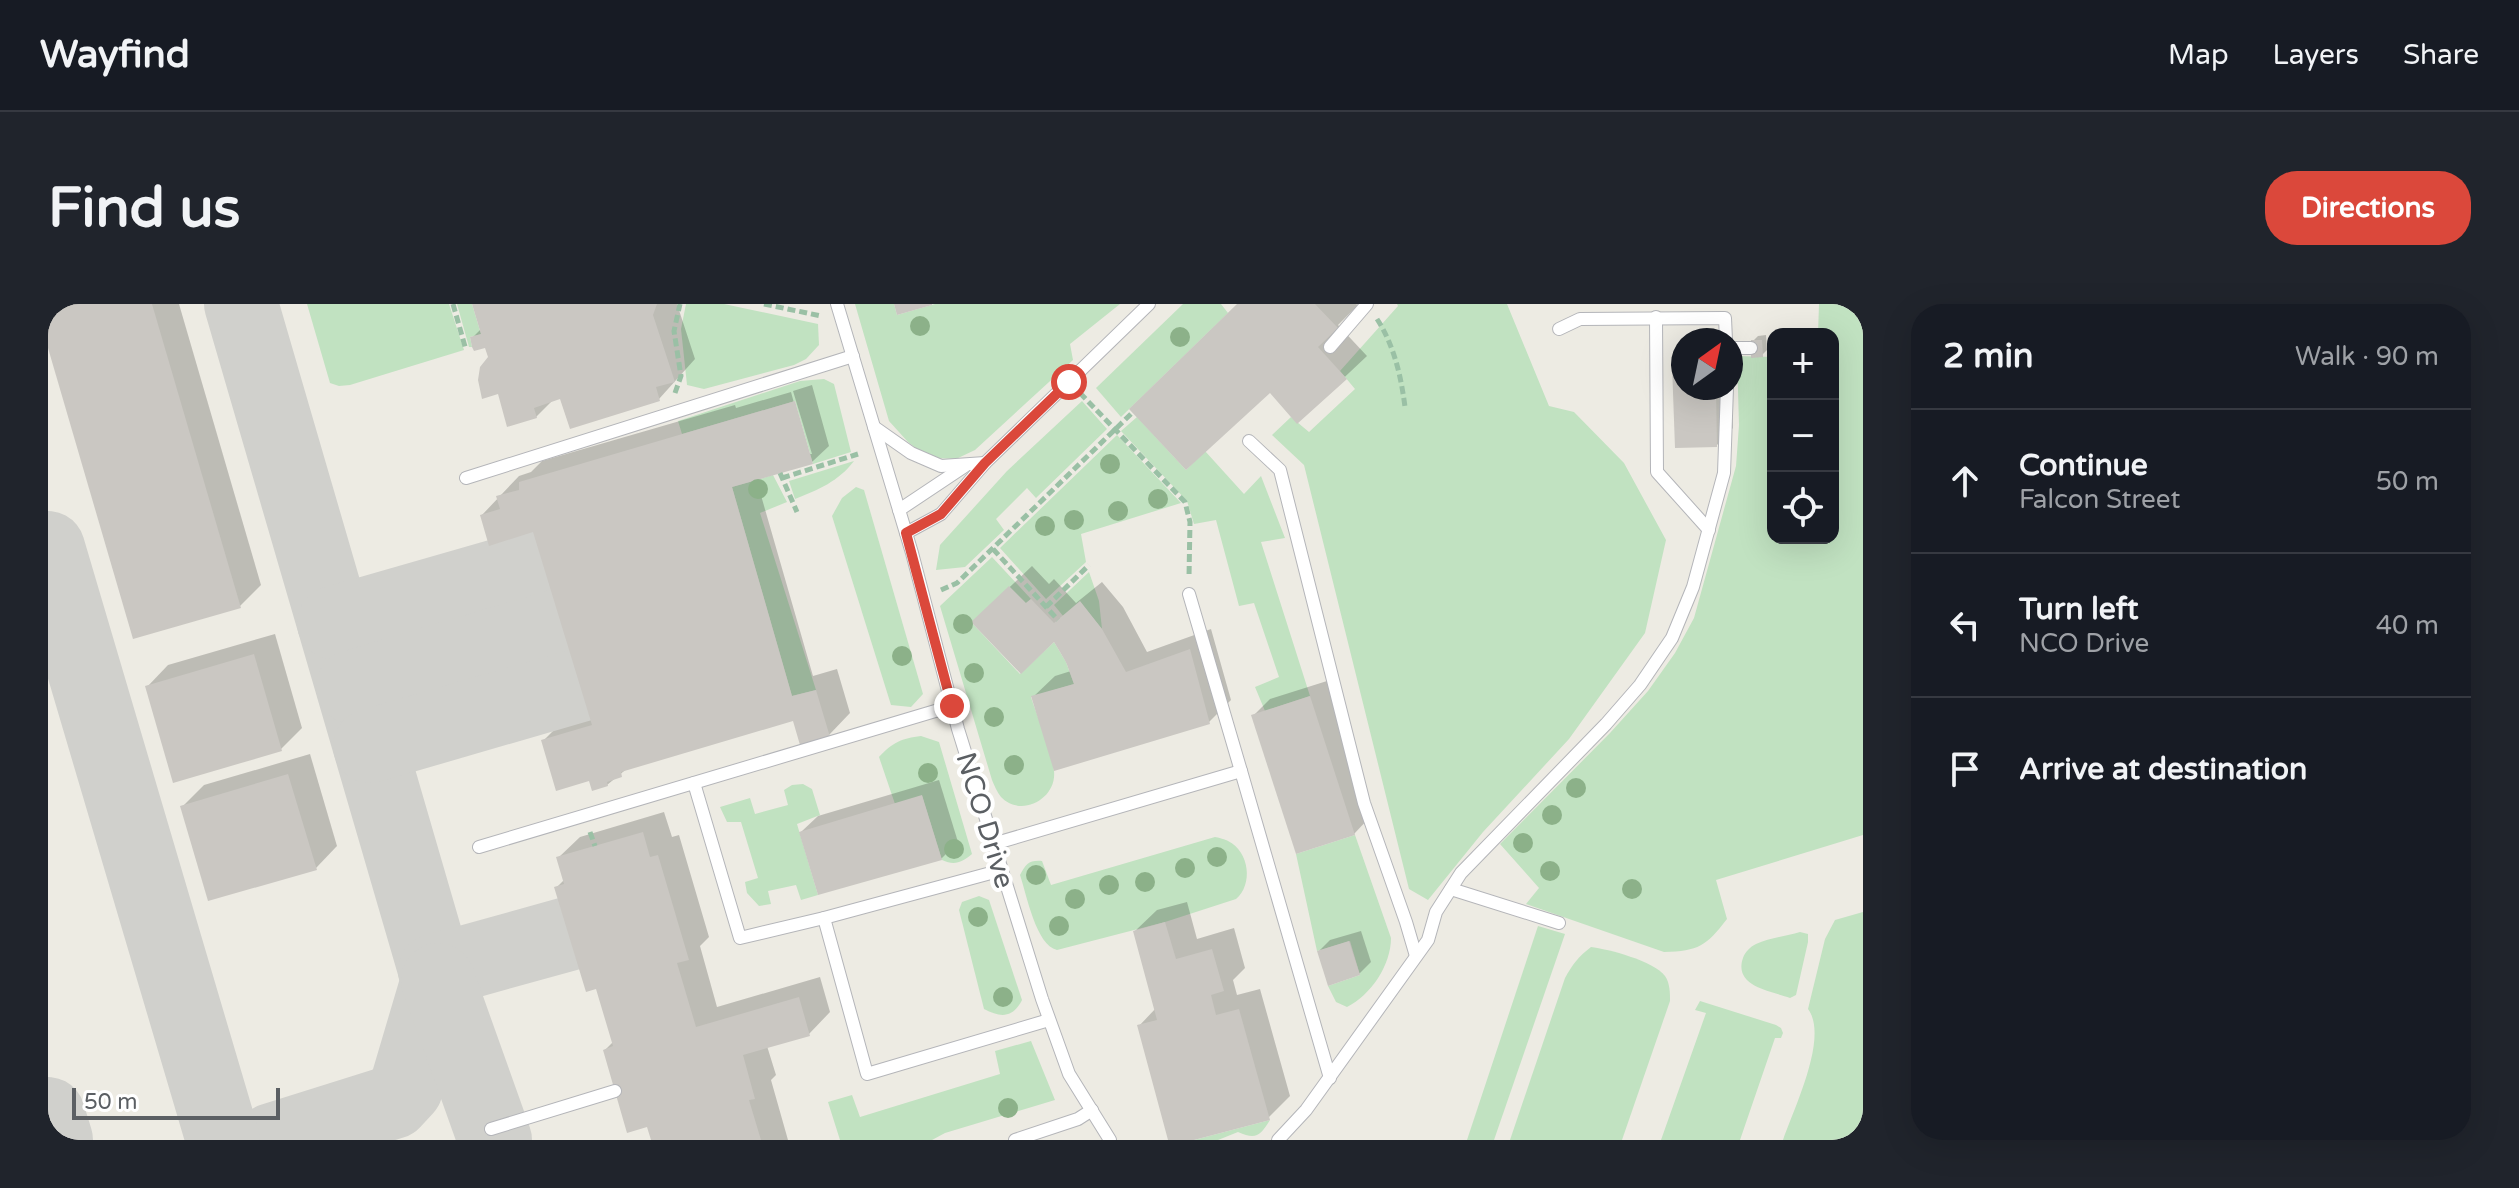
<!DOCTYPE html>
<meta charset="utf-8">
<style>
body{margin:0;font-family:"Varela Round",sans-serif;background:#20242c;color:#f1f3f6}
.controls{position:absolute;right:24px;top:24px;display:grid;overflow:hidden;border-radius:16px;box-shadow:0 8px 32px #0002}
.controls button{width:72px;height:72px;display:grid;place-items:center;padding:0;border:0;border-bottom:2px solid #363941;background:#171b24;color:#f1f3f6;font:40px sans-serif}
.compass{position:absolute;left:1623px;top:24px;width:72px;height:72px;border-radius:50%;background:#171b24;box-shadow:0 8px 32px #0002;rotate:33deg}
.scale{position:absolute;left:24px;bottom:20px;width:208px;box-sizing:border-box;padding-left:8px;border:4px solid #5b5f63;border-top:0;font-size:22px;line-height:28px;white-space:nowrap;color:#5b5f63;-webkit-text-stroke:6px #fff;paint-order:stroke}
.stop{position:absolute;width:24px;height:24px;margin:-18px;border:6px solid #db483b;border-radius:50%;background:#fff}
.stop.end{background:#db483b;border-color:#fff;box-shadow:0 2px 8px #0008}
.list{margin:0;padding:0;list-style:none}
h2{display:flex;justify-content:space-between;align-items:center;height:104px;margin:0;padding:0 32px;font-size:34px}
h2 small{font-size:26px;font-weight:400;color:#9ea1a6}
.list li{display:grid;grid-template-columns:52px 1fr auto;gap:24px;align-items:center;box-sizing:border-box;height:144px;padding:0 32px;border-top:2px solid #363941}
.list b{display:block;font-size:30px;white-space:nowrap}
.list p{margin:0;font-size:26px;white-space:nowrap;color:#9ea1a6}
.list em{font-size:26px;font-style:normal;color:#9ea1a6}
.icon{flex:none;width:44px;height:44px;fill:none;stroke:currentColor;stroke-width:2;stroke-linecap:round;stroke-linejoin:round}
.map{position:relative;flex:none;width:1815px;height:836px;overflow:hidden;border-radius:32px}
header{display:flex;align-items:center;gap:48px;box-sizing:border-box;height:112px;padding:0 40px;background:#171b24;border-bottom:2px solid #363941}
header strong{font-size:38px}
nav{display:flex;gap:44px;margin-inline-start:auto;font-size:28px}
.intro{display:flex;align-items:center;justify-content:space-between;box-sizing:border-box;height:192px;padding:0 48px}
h1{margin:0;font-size:56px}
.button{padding:20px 36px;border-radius:32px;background:#db483b;color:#fff;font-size:28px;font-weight:700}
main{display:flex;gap:48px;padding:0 48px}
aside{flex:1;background:#171b24;border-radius:32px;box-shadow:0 8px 32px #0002}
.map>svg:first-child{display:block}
.green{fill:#c1e2c1}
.shadow{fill:#0003}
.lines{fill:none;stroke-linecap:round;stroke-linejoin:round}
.taxiway{stroke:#d0d0cc;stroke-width:74}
.building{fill:#cac7c2}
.service-casing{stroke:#b4b5b9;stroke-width:14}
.path{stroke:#9ac0a5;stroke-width:5;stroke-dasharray:8 4;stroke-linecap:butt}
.service{stroke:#fff;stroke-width:12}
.tree{fill:#8cb189}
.route{stroke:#db483b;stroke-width:10}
.labels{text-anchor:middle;stroke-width:8;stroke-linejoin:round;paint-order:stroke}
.street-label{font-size:28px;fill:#5b5f63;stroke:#fff}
</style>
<header>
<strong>Wayfind</strong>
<nav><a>Map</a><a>Layers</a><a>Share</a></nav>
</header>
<div class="intro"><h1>Find us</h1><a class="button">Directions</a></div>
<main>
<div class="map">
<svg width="1815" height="836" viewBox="0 0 1815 836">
<rect width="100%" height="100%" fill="#edebe3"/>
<!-- green -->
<g class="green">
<polygon points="259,0 401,0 416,46 302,81 291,82 282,79"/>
<polygon points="409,0 424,0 433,30 422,33 424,43 421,43"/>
<polygon points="638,0 676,0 770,20 771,41 758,55 746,61 656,85 639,81 633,25"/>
<polygon points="807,0 846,0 849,11 887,0 1072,0 1022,40 1025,56 927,146 908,155 889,154 874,149 860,138 841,117"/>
<polygon points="1135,0 1173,0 1180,9 1073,113 1048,84"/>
<polygon points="1349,0 1459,0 1501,102 1526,108 1576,159 1618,236 1597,329 1521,435 1435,528 1380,596 1361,585 1256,161 1224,131 1243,113 1261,128 1307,85 1292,67 1350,2"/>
<path d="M1771,0h44v531l-147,45 11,39c-21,27 -28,32 -63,33l-138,-48 13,-16 -39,-44 110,-111 38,-42 27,-38 19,-35 42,-152 3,-41 -2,-69 36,1v181h60v-204h-15z"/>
<polygon points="776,75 786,80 803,148 765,160 747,97 634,130 630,117 752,77"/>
<polygon points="1034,97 1059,125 988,194 979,184 948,215 956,226 917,263 888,266 892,241 959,167"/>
<polygon points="1089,113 1138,166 1157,147 1196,190 1213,172 1237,234 1213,238 1262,392 1217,407 1207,383 1231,373 1206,299 1191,302 1168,216 1146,220 1139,197 1073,127"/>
<polygon points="1069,131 1133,199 1033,230 1038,258 998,295 952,244"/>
<path d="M806,157c-15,20 -36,29 -59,38l-6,-18z"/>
<polygon points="725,171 739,198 712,209 768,386 744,392 684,183"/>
<polygon points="808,183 816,186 875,390 863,403 843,401 784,212 794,194"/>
<path d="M944,253l39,42 -5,4 -54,20 48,51 34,-32 12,20 8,22 -43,13c6,19 21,55 23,74 3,28 -33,47 -53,26 -4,-5 -7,-12 -9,-17l-52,-174z"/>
<polygon points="1041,268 1051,297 1054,325 1032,298 1016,313 1006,301"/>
<path d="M873,432l18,6 33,112c-10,8 -17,12 -30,6l-20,-64 -27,8 -16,-47c13,-14 23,-19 42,-21z"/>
<polygon points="755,480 764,485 772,511 749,520 770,591 753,596 748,581 720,587 723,600 711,602 699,589 697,578 710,574 693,518 679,518 672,503 702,494 707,510 740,501 736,486 744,481"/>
<path d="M1307,531l36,103c0,27 -20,57 -44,69l-11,-5 -8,-16 32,-11 -10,-34 -33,10 -21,-97z"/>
<path d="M1167,533c2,0 12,3 13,4 22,11 25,44 8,58l-71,23 -108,28c-21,-5 -30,-54 -37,-75 6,-11 9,-15 22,-14l9,24z"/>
<path d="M931,592l10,4 33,100c-9,18 -21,18 -38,9l-25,-99 3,-8z"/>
<path d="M1815,608v228h-80c11,-32 46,-103 25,-131l17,-70 10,-19z"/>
<polygon points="1490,622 1517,630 1446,836 1419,836"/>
<path d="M1752,628l8,2v8l-12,53 -6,3c-18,-7 -57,-11 -47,-40 2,-6 7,-11 13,-14 13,-6 30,-8 44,-12z"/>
<path d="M1543,643c17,2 63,14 74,29 5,7 5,17 5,25l-48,139h-112l55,-162c7,-13 14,-22 26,-31z"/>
<polygon points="1652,697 1728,721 1733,724 1735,729 1733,734 1727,734 1692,836 1613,836 1658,709 1647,706"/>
<polygon points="983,737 1007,796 897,829 884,836 792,836 780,798 804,791 812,813 952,770 947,747"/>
<path d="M1222,816c-10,16 -14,20 -32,12l-20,8h-24z"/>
</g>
<!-- shadow -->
<g class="shadow">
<polygon points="0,0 131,0 213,281 192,302 0,37"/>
<polygon points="426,0 629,0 647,55 611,95 514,93 505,96 488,113 442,53 438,41 424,34 433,25"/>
<polygon points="1191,0 1308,0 1310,1 1290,21 1319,52 1250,117"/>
<polygon points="1718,31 1719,46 1714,51 1705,37 1710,32"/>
<polygon points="1683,45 1685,124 1669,141 1629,142 1626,62 1635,53 1635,84 1683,84"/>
<polygon points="764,81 781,142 764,158 708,174 765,372 789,365 802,409 781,431 746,415 581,463 559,481 542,475 495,437 517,415 542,408 487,225 434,211 471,172 483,168 494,157 687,101 688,104 743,88 760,150 764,150 745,87"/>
<polygon points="984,262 1001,280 1006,275 1028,299 1054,278 1075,303 1099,348 1163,325 1183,396 1161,418 985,393 1007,372 1023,367 1006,335 947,297"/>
<polygon points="227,330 254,424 233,445 99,383 120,361"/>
<polygon points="1279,377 1322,513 1306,530 1205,412 1222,395"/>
<polygon points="262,450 289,542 268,564 134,503 156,481"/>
<polygon points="891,476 910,538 893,555 753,528 770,512"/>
<polygon points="616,508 624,533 631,531 661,633 652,642 669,703 772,673 782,708 761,730 719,742 728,771 723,776 740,836 605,836 601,821 557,746 565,738 549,683 509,583 517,575 510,554 532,533"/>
<polygon points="1139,598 1149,635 1186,624 1197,664 1185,676 1189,691 1212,685 1242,792 1220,814 1138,836 1122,836 1091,722 1108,704 1087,627 1109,606"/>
<polygon points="1313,627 1323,658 1311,670 1271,647 1282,636"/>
</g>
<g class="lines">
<!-- taxiway -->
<g class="taxiway">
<polyline points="193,0 390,676 358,784 345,798 224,836"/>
<polyline points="0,244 175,836"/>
<polyline points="286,319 495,259"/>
<polyline points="305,383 514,321"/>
<polyline points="322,442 532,381"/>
<polyline points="387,667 520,630"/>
<polyline points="390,676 447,836"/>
<polyline points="0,810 8,836"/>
</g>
</g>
<!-- building -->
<g class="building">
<polygon points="0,0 104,0 193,304 85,335 0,44"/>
<polygon points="424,0 609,0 605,11 627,78 608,83 612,97 522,125 512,95 486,104 489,114 459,123 450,90 434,95 430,76 432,63 440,53 437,44 426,47 424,43 422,33 433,30"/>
<polygon points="846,0 884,0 884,1 849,11"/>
<polygon points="1189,0 1267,0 1290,24 1270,43 1299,75 1249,120 1222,89 1138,166 1081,105"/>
<polygon points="1703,36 1714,36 1715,53 1703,54"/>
<polygon points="1624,61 1635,61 1635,84 1668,84 1669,143 1627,144"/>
<polygon points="747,97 765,160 684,183 744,392 768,386 782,433 752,441 745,417 573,468 574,473 559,478 560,482 544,487 541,477 508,487 493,436 544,421 485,228 441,242 432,211 452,205 448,192 471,186 471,178"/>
<polygon points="961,282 978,299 983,295 1006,319 1032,297 1054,325 1078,368 1142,345 1162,420 1006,467 983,392 1026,380 1018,358 1006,338 973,370 923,318"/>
<polygon points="206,350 234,447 125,479 97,382"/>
<polygon points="1262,392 1307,531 1248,550 1203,411"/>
<polygon points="240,470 269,566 160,597 132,502"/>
<polygon points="874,491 894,556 770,591 751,528"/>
<polygon points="595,528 602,553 610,551 641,656 629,659 648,723 751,693 762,732 695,751 707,795 701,796 713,836 603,836 599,823 579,829 555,746 565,742 548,685 538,688 506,583 516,580 508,553"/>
<polygon points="1117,618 1128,655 1164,645 1176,687 1163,691 1168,711 1191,705 1222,816 1146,836 1120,836 1089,721 1109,716 1085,627"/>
<polygon points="1301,637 1312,671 1280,682 1269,647"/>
</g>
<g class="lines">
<defs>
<g id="service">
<polyline points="789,0 864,249 910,425 994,695 1021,770 1062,836"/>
<polyline points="1608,13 1609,168 1661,226"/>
<polyline points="1511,25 1532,15 1677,14 1678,36"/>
<polyline points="1282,43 1319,0"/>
<polyline points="1683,44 1703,44"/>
<polyline points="826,123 863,149 893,162 937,159"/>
<polyline points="1201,137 1232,166 1316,499 1358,618 1368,652"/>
<polyline points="418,174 805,52"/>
<polyline points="851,206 917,162"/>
<polyline points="858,229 893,210 937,159 1101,0"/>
<polyline points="1141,290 1193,467"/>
<polyline points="646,479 692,634 776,614"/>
<polyline points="945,540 1193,467 1282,774"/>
<polyline points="431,543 904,402"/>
<polyline points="954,566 776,614 819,770 1001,716"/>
<polyline points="1403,585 1511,619"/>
<polyline points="443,825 567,787"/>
<polyline points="967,836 1030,815 1044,806"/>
<polyline points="1230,836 1258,806 1380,636 1388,608 1413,569 1558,420 1592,381 1624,334 1645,283 1676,169 1679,84"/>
</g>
</defs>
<!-- service casing -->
<use href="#service" class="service-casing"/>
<!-- path -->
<g class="path">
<polyline points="405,0 418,46"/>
<polyline points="716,0 773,12"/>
<path d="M1329,15c17,26 24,57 28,88"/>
<polyline points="627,89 633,72 626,27 632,0"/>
<polyline points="1032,89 1137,198 1142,218 1141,273"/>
<polyline points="732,169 749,208"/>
<polyline points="734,174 810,150"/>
<polyline points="945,245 1010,316"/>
<polyline points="893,286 909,279 1085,108"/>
<polyline points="998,303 1041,261"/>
<polyline points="542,528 547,542"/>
</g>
<!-- service -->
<use href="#service" class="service"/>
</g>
<!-- trees -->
<g class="tree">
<circle cx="872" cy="22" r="10"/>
<circle cx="1132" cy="33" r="10"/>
<circle cx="1062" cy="160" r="10"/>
<circle cx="710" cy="185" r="10"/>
<circle cx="1110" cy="195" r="10"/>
<circle cx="1070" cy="207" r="10"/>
<circle cx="1026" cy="216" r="10"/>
<circle cx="997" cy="222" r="10"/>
<circle cx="915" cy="320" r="10"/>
<circle cx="854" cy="352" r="10"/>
<circle cx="926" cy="369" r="10"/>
<circle cx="946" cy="413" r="10"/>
<circle cx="966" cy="461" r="10"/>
<circle cx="880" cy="469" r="10"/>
<circle cx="1528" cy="484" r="10"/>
<circle cx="1504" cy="511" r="10"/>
<circle cx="1475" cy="539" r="10"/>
<circle cx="906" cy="545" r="10"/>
<circle cx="1169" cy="553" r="10"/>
<circle cx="1137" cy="564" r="10"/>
<circle cx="1502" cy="567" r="10"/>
<circle cx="988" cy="571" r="10"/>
<circle cx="1097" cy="578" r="10"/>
<circle cx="1061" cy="581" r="10"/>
<circle cx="1584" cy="585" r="10"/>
<circle cx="1027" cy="595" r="10"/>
<circle cx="930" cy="613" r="10"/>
<circle cx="1011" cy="622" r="10"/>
<circle cx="955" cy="693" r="10"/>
<circle cx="960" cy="804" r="10"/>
</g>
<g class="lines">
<!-- route -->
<polyline class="route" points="904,402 858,229 893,210 937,159 1021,78"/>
</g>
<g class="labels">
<!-- street labels -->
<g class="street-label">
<text transform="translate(938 516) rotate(73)" y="10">NCO Drive</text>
</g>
</g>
</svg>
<div class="controls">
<button>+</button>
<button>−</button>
<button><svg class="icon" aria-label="locate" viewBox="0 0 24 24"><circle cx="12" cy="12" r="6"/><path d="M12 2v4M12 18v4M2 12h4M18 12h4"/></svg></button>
</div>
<svg class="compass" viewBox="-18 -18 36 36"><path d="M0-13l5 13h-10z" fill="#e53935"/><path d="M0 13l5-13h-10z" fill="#9ea1a6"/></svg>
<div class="scale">50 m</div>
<div class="stop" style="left:1021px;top:78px"></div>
<div class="stop end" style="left:904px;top:402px"></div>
</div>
<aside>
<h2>2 min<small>Walk · 90 m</small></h2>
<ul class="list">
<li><svg class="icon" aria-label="ahead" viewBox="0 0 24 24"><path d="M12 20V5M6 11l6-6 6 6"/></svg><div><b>Continue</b><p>Falcon Street</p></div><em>50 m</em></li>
<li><svg class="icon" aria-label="left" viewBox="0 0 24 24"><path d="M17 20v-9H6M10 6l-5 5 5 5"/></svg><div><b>Turn left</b><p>NCO Drive</p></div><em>40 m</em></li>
<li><svg class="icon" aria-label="arrive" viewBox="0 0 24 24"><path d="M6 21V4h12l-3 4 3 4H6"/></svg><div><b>Arrive at destination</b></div></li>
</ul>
</aside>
</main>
